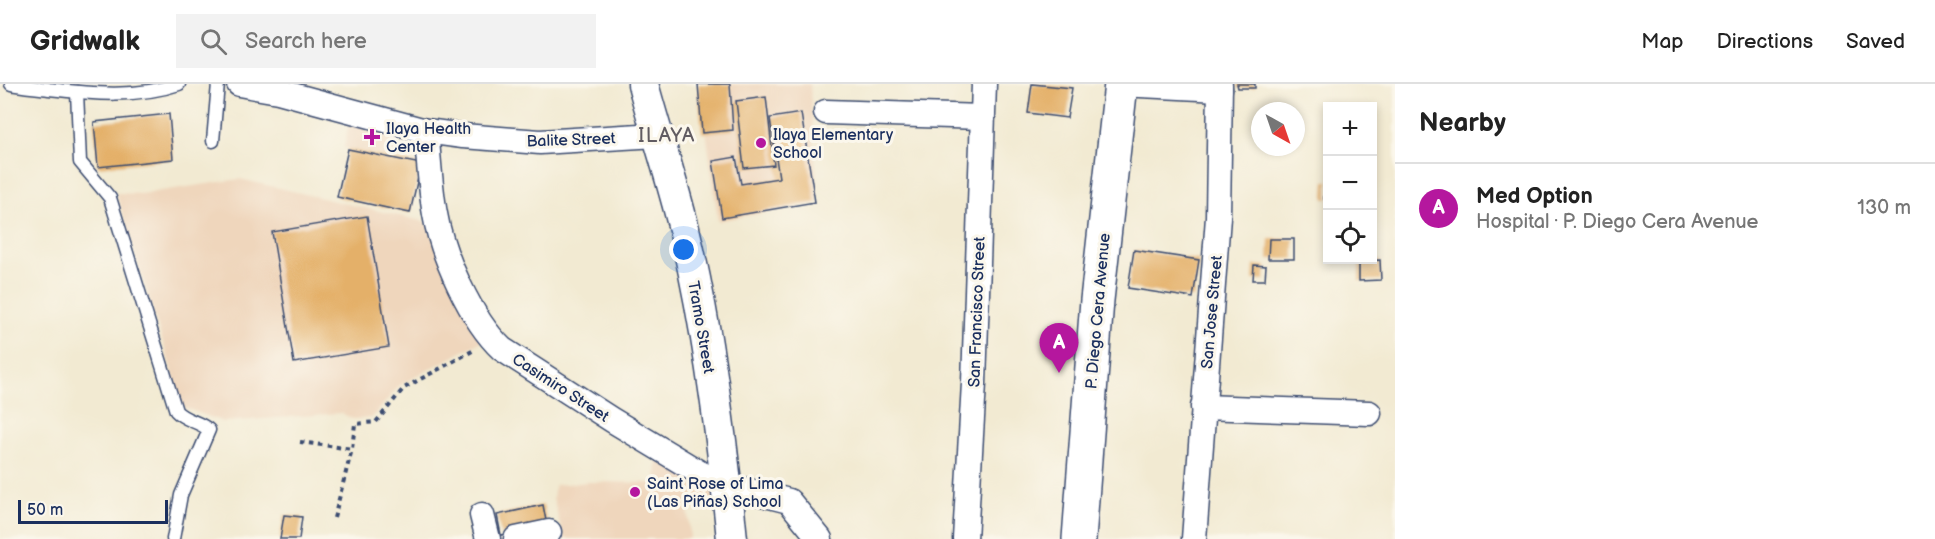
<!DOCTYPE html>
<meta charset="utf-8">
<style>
body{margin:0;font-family:"Balsamiq Sans",sans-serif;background:#f2f2f2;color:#222}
.controls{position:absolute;right:18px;top:18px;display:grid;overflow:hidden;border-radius:0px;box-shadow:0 3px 9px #0003}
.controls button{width:54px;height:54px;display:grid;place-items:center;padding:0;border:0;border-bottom:2px solid #e0e0e0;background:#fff;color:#222;font:30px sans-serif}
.compass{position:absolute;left:1251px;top:18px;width:54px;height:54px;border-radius:50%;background:#fff;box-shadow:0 3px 9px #0003;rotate:140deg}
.scale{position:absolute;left:18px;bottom:15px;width:150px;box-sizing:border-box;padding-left:6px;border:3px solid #1b2f5e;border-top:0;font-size:16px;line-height:21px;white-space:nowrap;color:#1b2f5e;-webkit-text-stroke:4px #fbf7ec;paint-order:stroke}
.you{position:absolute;left:684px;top:166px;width:21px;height:21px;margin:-15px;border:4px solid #fff;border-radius:50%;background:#1a73e8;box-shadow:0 0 0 9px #1a73e833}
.badge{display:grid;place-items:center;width:39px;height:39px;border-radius:50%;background:#b5179e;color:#fff;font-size:20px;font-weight:700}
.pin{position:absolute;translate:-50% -50px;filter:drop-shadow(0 2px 3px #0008)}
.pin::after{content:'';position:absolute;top:32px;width:21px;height:18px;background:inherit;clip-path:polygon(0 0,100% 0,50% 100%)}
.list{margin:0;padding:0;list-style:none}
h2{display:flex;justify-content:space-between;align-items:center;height:78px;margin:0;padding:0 24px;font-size:26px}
h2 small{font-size:20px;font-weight:400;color:#767676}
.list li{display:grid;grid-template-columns:39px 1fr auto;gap:18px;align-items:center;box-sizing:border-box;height:90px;padding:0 24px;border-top:2px solid #e0e0e0}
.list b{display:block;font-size:22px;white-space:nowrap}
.list p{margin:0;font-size:20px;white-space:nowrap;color:#767676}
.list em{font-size:20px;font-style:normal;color:#767676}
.icon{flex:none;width:33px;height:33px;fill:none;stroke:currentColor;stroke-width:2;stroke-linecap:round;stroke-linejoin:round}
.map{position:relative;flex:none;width:1395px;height:455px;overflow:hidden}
header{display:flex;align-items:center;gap:36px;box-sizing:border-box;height:84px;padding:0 30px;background:#fff;border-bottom:2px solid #e0e0e0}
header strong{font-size:28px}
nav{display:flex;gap:33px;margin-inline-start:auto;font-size:21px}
.search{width:420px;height:54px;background:#f2f2f2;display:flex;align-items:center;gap:15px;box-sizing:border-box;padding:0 21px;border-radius:0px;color:#767676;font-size:22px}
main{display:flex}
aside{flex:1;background:#fff}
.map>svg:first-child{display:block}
.built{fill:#efd6bc}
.building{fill:#e4b069}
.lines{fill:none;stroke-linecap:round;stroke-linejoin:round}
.service-casing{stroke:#3b4b6f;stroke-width:15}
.minor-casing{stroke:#3b4b6f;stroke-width:27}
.tertiary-casing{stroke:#3b4b6f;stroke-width:33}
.secondary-casing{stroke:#3b4b6f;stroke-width:36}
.path{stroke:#3b4b6f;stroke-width:4;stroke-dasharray:4.5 4.5;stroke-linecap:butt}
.service{stroke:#fff;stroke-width:12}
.minor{stroke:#fff;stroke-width:24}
.tertiary{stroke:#fff;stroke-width:30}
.secondary{stroke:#fff;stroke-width:33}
.poi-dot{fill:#b5179e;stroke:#fbf7ec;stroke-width:2}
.labels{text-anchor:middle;stroke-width:6;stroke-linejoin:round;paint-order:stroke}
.poi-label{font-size:16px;fill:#1b2f5e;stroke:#fbf7ec;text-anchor:start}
.street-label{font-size:16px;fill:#1b2f5e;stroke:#fbf7ec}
.quarter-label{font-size:20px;letter-spacing:1.5px;fill:#615c62;stroke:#fbf7ec}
</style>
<header>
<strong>Gridwalk</strong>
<div class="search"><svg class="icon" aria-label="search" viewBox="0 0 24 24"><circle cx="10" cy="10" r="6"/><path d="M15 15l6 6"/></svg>Search here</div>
<nav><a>Map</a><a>Directions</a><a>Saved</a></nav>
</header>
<main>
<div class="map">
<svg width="1395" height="455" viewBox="0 0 1395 455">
<rect width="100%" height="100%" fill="#fbf7ec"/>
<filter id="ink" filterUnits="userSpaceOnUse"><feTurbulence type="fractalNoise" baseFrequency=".0167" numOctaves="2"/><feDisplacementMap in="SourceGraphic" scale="12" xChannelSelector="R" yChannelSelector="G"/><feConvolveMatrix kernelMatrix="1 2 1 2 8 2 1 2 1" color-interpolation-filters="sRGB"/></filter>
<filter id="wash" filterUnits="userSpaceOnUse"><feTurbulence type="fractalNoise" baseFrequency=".008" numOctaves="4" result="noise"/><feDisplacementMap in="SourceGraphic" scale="24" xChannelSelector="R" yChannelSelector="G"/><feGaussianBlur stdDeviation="1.35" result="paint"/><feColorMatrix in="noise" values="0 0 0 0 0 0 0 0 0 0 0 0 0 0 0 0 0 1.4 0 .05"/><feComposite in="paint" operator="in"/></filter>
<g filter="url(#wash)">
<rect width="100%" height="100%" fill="#f2ead2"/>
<!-- built -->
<g class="built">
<polygon points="700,0 810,0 818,119 718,137"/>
<polygon points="350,33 401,42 395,73 344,64"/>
<polygon points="240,95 426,138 482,257 400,301 372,334 353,335 341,329 223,338 183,323 116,109 141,110"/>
<polygon points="657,372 715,403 719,422 688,424 690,455 564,455 553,414 555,401 591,398 656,399"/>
</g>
<g id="blocks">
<!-- building -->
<g class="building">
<polygon points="698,0 730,0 733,46 702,49"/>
<polygon points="1032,0 1072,4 1067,34 1028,29"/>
<polygon points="1237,0 1255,0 1255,4 1238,4"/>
<polygon points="766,13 774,81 744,84 736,17"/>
<polygon points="801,29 815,118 722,134 713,77 736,73 741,100 779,94 770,34"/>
<polygon points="169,30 173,75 98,83 94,38"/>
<polygon points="348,65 421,80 410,129 337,113"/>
<polygon points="1325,97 1328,97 1328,115 1324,115"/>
<polygon points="367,132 389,263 294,279 272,148"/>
<polygon points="1269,155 1294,155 1294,175 1268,175"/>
<polygon points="1134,166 1199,176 1193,214 1128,204"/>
<polygon points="1380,176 1381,196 1359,197 1359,177"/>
<polygon points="1254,181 1266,182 1265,196 1253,196"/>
<polygon points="543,421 547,442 501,451 497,431"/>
<polygon points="284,431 302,433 299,455 280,455"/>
</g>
</g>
</g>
<g filter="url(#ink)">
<use href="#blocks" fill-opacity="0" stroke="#3b4b6f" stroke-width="1.5"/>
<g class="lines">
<defs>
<g id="service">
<path d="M11,0c12,3 25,3 38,5 43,5 89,9 130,-5"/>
<path d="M77,8l3,70 30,36 66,213c9,10 23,10 33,19l-28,65 -8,44"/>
<polyline points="213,57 218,0"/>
</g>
<g id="minor">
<polyline points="239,0 278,7 426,47 463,52 540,58 657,51"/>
<polyline points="1120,0 1220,5"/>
<polyline points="826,28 982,33"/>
<path d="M426,47c3,27 4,56 9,83 7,41 36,106 67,135l110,71 88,53 26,12 63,16 31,38"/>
<polyline points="1203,323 1369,329"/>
<polyline points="482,431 488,455"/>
<polyline points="516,455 549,448"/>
<polyline points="965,455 974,299 984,0"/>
<polyline points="1194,455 1218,133 1220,0"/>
</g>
<path id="tertiary" d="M643,0c13,48 29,96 41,145 24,99 38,209 48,310"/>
<polyline id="secondary" points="1079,455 1097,216 1121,0"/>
</defs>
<!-- service casing -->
<use href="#service" class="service-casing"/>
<!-- minor casing -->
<use href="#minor" class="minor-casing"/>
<!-- tertiary casing -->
<use href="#tertiary" class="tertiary-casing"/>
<!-- secondary casing -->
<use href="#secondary" class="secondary-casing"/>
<!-- path -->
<g class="path">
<polyline points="300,358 352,365 355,340 376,338 404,304 476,265"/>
<polyline points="334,434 352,365"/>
</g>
<!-- service -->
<use href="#service" class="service"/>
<!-- minor -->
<use href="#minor" class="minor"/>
<!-- tertiary -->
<use href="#tertiary" class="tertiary"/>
<!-- secondary -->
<use href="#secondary" class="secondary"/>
</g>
</g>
<!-- markers -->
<g class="poi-dot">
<path d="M369 44h6v6h6v6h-6v6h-6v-6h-6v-6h6z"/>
<circle cx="761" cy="59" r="6"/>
<circle cx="635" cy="408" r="6"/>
</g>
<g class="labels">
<!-- poi labels -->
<g class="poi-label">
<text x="386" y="50">Ilaya Health<tspan x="386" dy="18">Center</tspan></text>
<text x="773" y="56">Ilaya Elementary<tspan x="773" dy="18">School</tspan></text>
<text x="647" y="405">Saint Rose of Lima<tspan x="647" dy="18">(Las Piñas) School</tspan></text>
</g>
<!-- street labels -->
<g class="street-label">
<text transform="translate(571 55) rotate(-2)" y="6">Balite Street</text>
<text transform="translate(1097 227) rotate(-85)" y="6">P. Diego Cera Avenue</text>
<text transform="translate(976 228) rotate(-88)" y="6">San Francisco Street</text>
<text transform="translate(1211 228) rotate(-85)" y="6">San Jose Street</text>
<text transform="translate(702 243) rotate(80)" y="6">Tramo Street</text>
<text transform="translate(561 303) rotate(33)" y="6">Casimiro Street</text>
</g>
<!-- quarter labels -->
<g class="quarter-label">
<text x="667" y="58">ILAYA</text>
</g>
</g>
</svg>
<div class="controls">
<button>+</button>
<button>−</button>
<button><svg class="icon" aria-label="locate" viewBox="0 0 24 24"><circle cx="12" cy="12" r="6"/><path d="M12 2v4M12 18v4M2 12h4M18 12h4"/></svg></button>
</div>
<svg class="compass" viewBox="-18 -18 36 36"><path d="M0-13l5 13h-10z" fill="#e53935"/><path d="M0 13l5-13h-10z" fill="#767676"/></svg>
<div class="scale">50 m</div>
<div class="you"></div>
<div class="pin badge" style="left:1059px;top:289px">A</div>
</div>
<aside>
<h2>Nearby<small></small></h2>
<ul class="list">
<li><span class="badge">A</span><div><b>Med Option</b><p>Hospital · P. Diego Cera Avenue</p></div><em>130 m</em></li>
</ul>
</aside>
</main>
